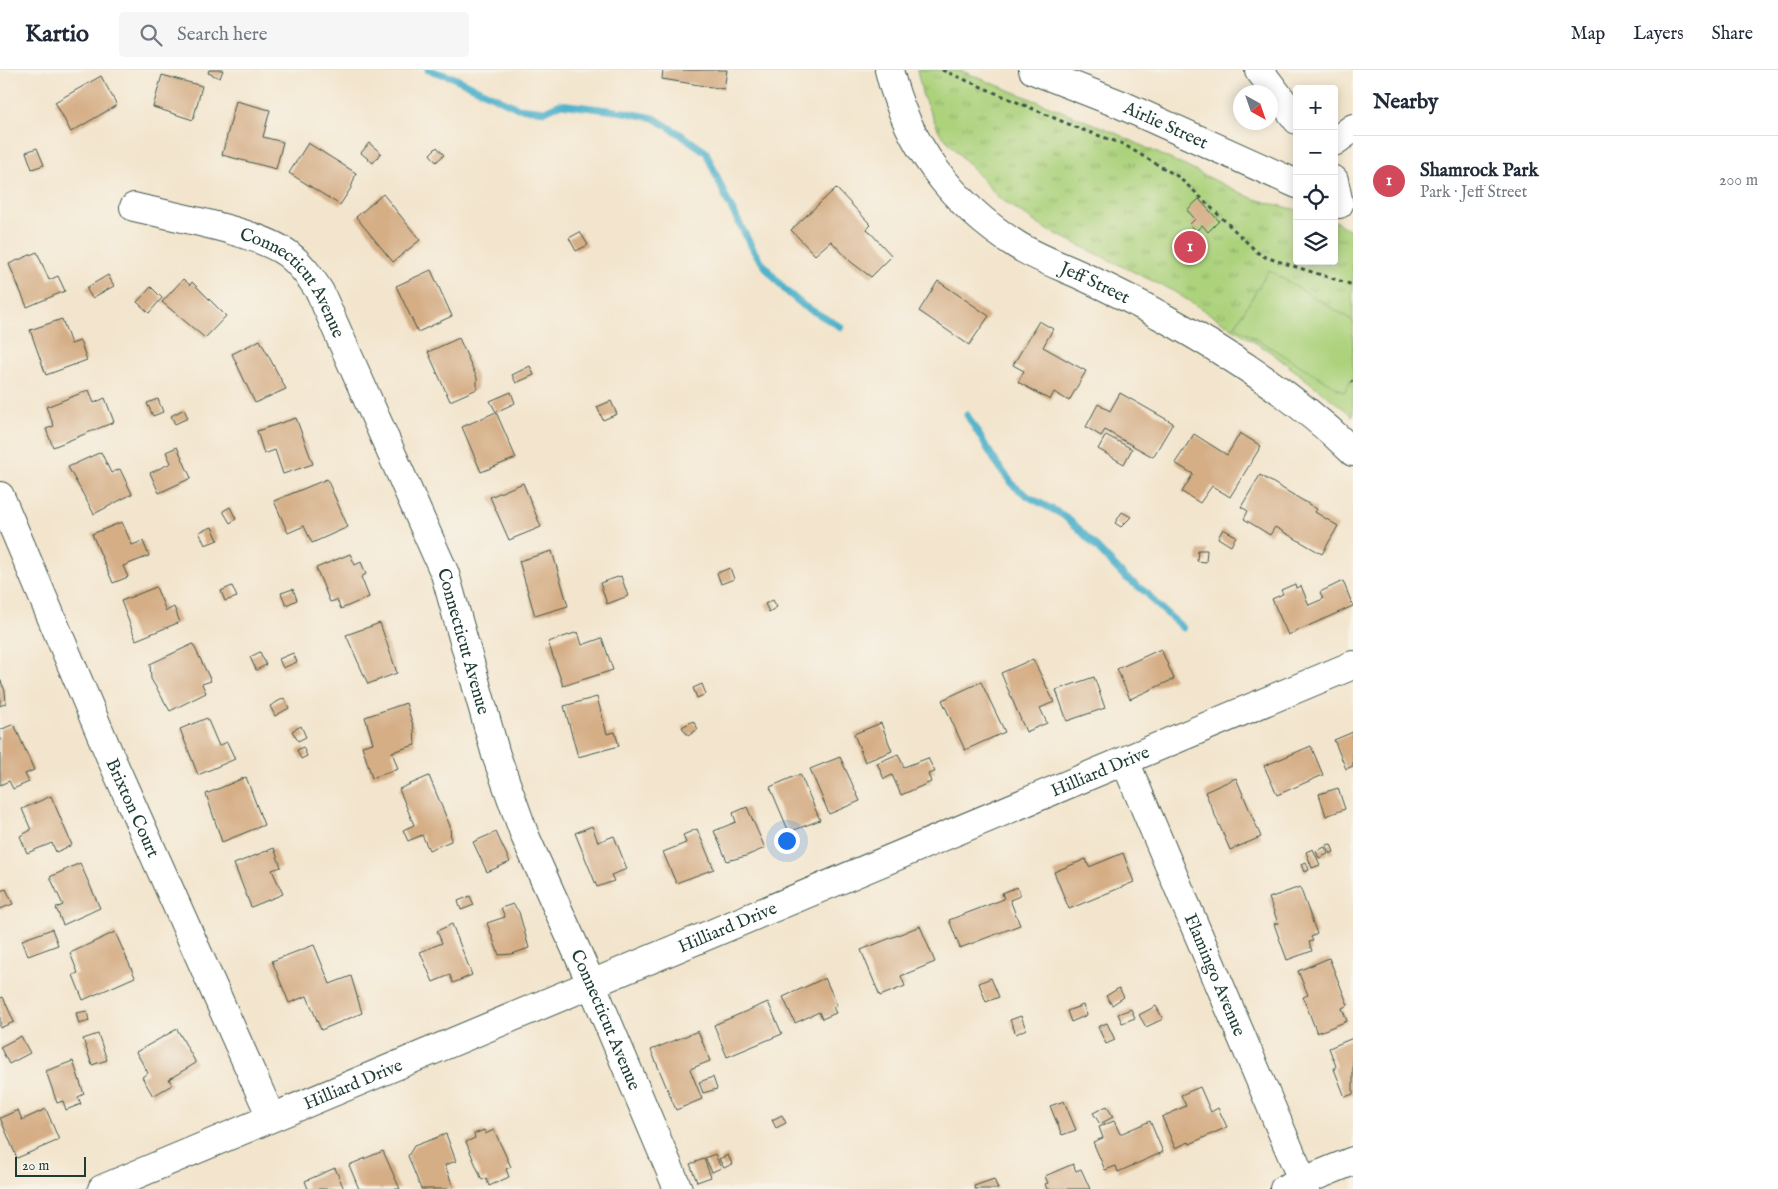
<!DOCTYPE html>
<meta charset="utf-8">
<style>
body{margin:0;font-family:"IM FELL English",serif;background:#f6f6f7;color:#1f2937}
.controls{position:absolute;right:15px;top:15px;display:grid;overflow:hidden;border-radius:5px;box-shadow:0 2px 12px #0003}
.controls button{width:45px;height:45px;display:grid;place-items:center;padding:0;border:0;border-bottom:1px solid #e0e1e3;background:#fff;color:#1f2937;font:25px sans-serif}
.compass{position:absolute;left:1233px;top:15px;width:45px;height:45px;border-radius:50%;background:#fff;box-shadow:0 2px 12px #0003;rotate:140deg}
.scale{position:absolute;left:15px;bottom:12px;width:71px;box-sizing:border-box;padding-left:5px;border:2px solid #1f3d34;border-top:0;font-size:14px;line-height:18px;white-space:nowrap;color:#1f3d34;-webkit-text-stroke:4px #f7f3e8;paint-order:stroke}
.you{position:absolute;left:786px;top:770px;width:18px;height:18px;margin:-12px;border:4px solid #fff;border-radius:50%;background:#1a73e8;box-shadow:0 0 0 8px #1a73e833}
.badge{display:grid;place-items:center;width:32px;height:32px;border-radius:50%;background:#d1495b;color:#fff;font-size:16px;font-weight:700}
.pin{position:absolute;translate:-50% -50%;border:2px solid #fff;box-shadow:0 1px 5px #0006}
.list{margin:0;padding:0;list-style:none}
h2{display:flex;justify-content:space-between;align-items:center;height:65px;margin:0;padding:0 20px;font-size:21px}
h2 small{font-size:16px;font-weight:400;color:#747a83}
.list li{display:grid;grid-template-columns:32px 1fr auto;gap:15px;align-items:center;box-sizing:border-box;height:90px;padding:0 20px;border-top:1px solid #e0e1e3}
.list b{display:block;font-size:19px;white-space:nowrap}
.list p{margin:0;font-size:16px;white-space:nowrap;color:#747a83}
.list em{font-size:16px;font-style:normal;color:#747a83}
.icon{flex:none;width:28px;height:28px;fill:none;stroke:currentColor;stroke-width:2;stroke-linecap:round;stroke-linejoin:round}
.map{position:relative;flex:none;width:1353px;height:1119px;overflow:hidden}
header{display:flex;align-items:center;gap:30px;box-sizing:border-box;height:70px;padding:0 25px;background:#fff;border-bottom:1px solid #e0e1e3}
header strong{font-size:24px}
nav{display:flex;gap:28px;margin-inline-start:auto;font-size:18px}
.search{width:350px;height:45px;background:#f6f6f7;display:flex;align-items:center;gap:12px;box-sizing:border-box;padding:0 18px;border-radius:5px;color:#747a83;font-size:19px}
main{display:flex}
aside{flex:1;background:#fff}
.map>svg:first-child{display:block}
.park{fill:url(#park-tufts);stroke:#668858}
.garden{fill:#acd27c;stroke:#668858}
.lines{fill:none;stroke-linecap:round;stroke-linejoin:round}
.stream{stroke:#4bb0ca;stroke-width:7}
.building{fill:#d5ae86}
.minor-casing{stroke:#3f564b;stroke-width:30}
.path{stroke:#3f564b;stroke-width:3;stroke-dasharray:4 4;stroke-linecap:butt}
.minor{stroke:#fff;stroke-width:28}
.labels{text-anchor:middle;stroke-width:5;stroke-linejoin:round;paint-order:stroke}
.street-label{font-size:18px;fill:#1f3d34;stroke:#f7f3e8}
</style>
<header>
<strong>Kartio</strong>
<div class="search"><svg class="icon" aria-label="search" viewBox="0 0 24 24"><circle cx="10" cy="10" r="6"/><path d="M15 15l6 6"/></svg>Search here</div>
<nav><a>Map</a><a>Layers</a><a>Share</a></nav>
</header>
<main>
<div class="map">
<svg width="1353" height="1119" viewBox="0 0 1353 1119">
<defs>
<pattern id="park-tufts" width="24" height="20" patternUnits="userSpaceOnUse" patternTransform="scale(1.25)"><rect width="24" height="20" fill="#acd27c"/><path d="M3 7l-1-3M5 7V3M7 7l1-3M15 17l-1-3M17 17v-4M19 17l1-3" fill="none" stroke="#8bac66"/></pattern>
</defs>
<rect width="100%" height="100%" fill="#f7f3e8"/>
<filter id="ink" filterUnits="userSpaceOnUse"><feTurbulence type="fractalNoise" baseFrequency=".02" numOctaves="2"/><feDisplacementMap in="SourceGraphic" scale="10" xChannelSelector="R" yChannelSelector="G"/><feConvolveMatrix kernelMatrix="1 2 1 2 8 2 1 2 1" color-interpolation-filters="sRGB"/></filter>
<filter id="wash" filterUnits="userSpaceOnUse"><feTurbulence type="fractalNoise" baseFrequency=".0096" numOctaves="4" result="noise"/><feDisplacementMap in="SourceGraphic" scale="20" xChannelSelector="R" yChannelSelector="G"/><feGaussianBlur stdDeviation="1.12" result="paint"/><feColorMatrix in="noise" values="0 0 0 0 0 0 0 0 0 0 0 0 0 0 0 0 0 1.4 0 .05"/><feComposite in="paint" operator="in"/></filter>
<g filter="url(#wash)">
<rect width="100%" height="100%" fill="#f3e5cd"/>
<!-- park -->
<polygon class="park" points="917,0 959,0 1109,60 1254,129 1297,140 1297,191 1334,191 1334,150 1353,163 1353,346 1272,283 1173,221 1044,158 998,127 940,63 923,27"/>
<!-- garden -->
<polygon class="garden" points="1269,200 1353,251 1353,308 1344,322 1235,256"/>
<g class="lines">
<!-- stream -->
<g class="stream">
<polyline points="428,0 452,7 518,38 545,41 560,34 624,42 654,48 680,64 706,82 728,132 755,183 767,199 785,220 804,236 841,257"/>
<polyline points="967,345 997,394 1014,416 1029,427 1063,445 1078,458 1125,507 1147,523 1156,534 1183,558"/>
</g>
</g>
<g id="blocks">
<!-- building -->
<g class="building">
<polygon points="209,0 223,0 220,8 208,3"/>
<polygon points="663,0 727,0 724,19 662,9"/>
<polygon points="162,5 202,16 193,50 153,37"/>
<polygon points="101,6 117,35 71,62 55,32"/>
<polygon points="236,31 270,40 263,67 283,72 276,99 222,85"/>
<polygon points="308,73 356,103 351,118 340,135 289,103"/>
<polygon points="369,73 381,83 373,93 361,83"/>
<polygon points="437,77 444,85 436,92 430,84"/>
<polygon points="37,78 44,95 32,99 26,82"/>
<polygon points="836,118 871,155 867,159 892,186 871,207 851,192 831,171 815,185 791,160"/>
<polygon points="383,124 420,170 393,192 356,147"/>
<polygon points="1199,129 1219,151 1208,162 1202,155 1196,161 1190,154 1195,149 1187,140"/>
<polygon points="580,162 588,175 576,181 569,168"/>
<polygon points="37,182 49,210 58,206 65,221 27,237 9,194"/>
<polygon points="431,200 452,246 418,262 396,216"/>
<polygon points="108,205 114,216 92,228 86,218"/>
<polygon points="183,209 190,215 192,212 226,246 205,268 162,232"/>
<polygon points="938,211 989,246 969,275 919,241"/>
<polygon points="151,217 162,228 149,243 137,232"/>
<polygon points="62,249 71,274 80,271 87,290 46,305 30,260"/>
<polygon points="1039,251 1053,259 1043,277 1086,301 1069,331 1054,322 1050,330 1018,312 1024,301 1013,295"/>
<polygon points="459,268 477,308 477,319 450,331 428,282"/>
<polygon points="260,270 286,319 255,333 232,284"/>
<polygon points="530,296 534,305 516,313 512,305"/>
<polygon points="89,320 94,333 105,328 114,352 53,377 46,359 54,356 46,337"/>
<polygon points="511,322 515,333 496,342 490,331"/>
<polygon points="1120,323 1173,353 1153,387 1105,360 1101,366 1086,357 1098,334 1110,341"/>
<polygon points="158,329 163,342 153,346 147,333"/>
<polygon points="611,331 617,344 603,350 597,337"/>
<polygon points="184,339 188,348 175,354 171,346"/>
<polygon points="496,342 516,388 481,402 462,357"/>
<polygon points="296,348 313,394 283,404 275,380 264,384 257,361"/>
<polygon points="1240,363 1261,376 1230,427 1212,416 1200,433 1182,422 1193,404 1175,393 1194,364 1227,385"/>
<polygon points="1106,365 1132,379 1124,394 1098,379"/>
<polygon points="177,377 191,408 159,423 150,403 171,393 166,382"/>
<polygon points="101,382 111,403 120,399 132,424 94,444 68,397"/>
<polygon points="1260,405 1317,439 1315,442 1338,456 1322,484 1275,457 1270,465 1244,449 1248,441 1241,437"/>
<polygon points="327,409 348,457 312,473 304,456 288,463 274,431"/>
<polygon points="523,413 541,457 509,470 490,427"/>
<polygon points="230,437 236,449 230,453 223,441"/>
<polygon points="1122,442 1131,447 1121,457 1115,453"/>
<polygon points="122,452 132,475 143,471 149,486 123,496 128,507 113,513 92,464"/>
<polygon points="212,457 218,470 205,475 199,462"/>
<polygon points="1223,459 1236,466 1231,476 1218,468"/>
<polygon points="1198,480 1207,480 1206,492 1197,491"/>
<polygon points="552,481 568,536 535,546 519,491"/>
<polygon points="350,484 355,495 361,492 366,504 361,507 369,527 341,539 337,530 330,532 316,498"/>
<polygon points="730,498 734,509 721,514 717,503"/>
<polygon points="621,506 628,526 607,534 600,513"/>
<polygon points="1343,511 1353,536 1288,565 1272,529 1283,524 1281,520 1295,514 1296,518 1301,516 1309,535 1323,529 1320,522"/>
<polygon points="232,516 237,527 225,531 221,521"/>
<polygon points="156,517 166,541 174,537 180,552 136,570 121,531"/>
<polygon points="293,519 297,530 286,535 281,523"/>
<polygon points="773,530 777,537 769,542 765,534"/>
<polygon points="380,553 397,603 368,614 346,565"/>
<polygon points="578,562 582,575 602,568 613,600 563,616 548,572"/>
<polygon points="193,574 211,611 202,614 206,623 170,641 151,609 150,594"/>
<polygon points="1161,579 1174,609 1130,629 1117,599"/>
<polygon points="260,582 266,595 256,600 250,587"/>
<polygon points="293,583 297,592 283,598 279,589"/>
<polygon points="1033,589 1054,632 1040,638 1047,653 1026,662 1001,603"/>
<polygon points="1094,607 1105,638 1067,651 1056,620"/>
<polygon points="0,609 5,621 6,633 0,636"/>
<polygon points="981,612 1005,662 965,680 942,630"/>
<polygon points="702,614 706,624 697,628 693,618"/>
<polygon points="597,627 607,664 615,662 619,676 578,687 564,636"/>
<polygon points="284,628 289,638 275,646 270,636"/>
<polygon points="406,633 414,658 415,675 392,682 398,699 372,708 362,676 373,673 365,647"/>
<polygon points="207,648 219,676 227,672 235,689 198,705 180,659"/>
<polygon points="693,651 698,659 688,666 682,657"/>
<polygon points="881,653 892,681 865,692 854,664"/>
<polygon points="14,654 34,700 25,704 29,712 13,719 9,711 0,715 0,660"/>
<polygon points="301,656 306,667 298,671 292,661"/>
<polygon points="1353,662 1353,696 1346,699 1334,670"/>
<polygon points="1311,676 1323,705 1277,725 1264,696"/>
<polygon points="303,677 307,686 301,689 297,680"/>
<polygon points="898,684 904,697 928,688 935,702 928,704 931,712 901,725 892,705 884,709 877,693"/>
<polygon points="840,687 860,731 829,744 810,699"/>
<polygon points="800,704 820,750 789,762 770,717"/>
<polygon points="429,706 450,756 451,771 429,780 422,765 408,771 403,760 414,755 399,719"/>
<polygon points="246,707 264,755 222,772 206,724"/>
<polygon points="1236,708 1261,767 1230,780 1205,722"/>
<polygon points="1338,718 1345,739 1326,746 1319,724"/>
<polygon points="51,726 72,775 56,782 52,773 27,783 20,766 31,760 22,739"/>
<polygon points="747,737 765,778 746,786 727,791 714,761 736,752 733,743"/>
<polygon points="592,756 598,772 614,766 627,799 611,805 614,811 597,817 575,763"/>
<polygon points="697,759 714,799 676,813 663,782 686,773 683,765"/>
<polygon points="496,762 510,792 487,802 473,772"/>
<polygon points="1331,774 1334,782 1330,784 1326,775"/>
<polygon points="1325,777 1328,784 1319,788 1316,781"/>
<polygon points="274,778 281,797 272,800 283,824 251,837 234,794"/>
<polygon points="1313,779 1320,795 1312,798 1306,782"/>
<polygon points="1123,783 1134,812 1069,839 1054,802 1086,789 1089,797"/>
<polygon points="1306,792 1309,800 1304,802 1301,794"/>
<polygon points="80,793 100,838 63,855 56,838 63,835 50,807"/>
<polygon points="1017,817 1020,826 1010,830 1020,855 960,878 949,850 1004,829 1002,823"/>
<polygon points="1300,817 1317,864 1311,867 1313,871 1309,872 1312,881 1287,890 1274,854 1278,853 1269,828"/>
<polygon points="6,819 13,834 0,839 0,821"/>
<polygon points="470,826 474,835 461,840 458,831"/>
<polygon points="513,834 519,842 529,878 512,884 499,885 487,853 505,847 501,838"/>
<polygon points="452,854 472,905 453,913 450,905 433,912 420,882 442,873 437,861"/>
<polygon points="920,856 935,892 901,906 905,916 880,926 861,880"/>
<polygon points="52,859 58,875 28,886 22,870"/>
<polygon points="115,862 135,907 83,930 73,905 78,903 70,883"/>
<polygon points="314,875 330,914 351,906 362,943 321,960 307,926 289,933 272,891"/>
<polygon points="1329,888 1348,935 1342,938 1347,951 1317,963 1303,927 1308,925 1298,901"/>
<polygon points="825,908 837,935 833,937 836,943 822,949 819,942 795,953 783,927"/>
<polygon points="991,908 999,927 986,932 979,913"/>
<polygon points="1119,918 1124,927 1112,935 1106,926"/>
<polygon points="3,927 14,952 0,958 0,928"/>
<polygon points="768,932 782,964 727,987 714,955"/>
<polygon points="1083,935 1087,945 1071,952 1067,941"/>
<polygon points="1156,936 1163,949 1146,957 1139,945"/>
<polygon points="1131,939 1135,948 1122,953 1118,944"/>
<polygon points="87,941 89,951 79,954 76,943"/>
<polygon points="1021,946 1026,959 1016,964 1010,950"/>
<polygon points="1107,953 1115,970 1106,974 1098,957"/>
<polygon points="177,959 196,993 169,1009 172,1015 153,1026 142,1007 148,1003 136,982"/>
<polygon points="698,961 710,991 690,999 702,1029 676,1040 651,980"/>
<polygon points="98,964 107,990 92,995 83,969"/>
<polygon points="21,966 30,983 9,994 0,977"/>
<polygon points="1353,968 1353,1024 1345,1027 1334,999 1336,996 1329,978"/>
<polygon points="73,991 84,1024 78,1027 81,1034 66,1040 63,1031 57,1033 46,1001"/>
<polygon points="713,1007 717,1019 703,1023 699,1012"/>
<polygon points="1200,1017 1211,1042 1218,1038 1227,1057 1190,1074 1189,1072 1175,1078 1162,1047 1186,1036 1181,1025"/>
<polygon points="1064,1031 1076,1060 1062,1065 1050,1036"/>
<polygon points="1107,1036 1113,1047 1100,1054 1093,1043"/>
<polygon points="46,1039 59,1070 17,1088 0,1048 18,1040 22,1050"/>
<polygon points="782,1045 786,1053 776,1058 772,1050"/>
<polygon points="1114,1051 1120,1064 1150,1051 1163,1082 1118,1102 1116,1096 1105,1100 1093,1072 1103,1068 1099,1057"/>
<polygon points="484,1060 485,1064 494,1060 511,1097 506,1099 509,1107 489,1116 486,1108 482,1110 466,1072 475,1068 474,1064"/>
<polygon points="446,1064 456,1091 445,1095 454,1119 421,1119 408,1086 414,1076"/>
<polygon points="383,1081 400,1119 359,1119 349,1095"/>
<polygon points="715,1084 721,1098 712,1102 705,1088"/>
<polygon points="728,1085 732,1094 724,1098 719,1089"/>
<polygon points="704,1089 711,1107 697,1112 690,1094"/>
<polygon points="1073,1094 1076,1101 1081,1099 1090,1119 1047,1119 1045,1114 1048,1113 1045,1106"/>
<polygon points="335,1098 344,1119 308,1119 305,1111"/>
<polygon points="994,1109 998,1119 975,1119 974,1116"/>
</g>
</g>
</g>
<g filter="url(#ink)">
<use href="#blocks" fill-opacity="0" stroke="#3f564b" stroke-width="1"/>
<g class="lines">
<defs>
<g id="minor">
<path id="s1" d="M889,0c18,74 63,134 128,175 19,12 41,20 61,29 28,13 55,26 81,41 68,37 138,82 194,137"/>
<path id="s2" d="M1033,0l89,35 175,79"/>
<polyline points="1259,0 1297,50"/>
<polyline points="1334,72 1353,58"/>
<polyline points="1334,110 1339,134"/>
<path id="s3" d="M134,137c40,10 123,24 154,47 14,11 23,24 32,38l125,282 51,181 29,81 66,147 87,206"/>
<path id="s4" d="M0,426l110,260 161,361"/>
<path id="s5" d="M1125,691l181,428"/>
<path id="s6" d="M102,1119l1251,-524"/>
<polyline points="1284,1119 1353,1091"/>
</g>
</defs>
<!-- minor casing -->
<use href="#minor" class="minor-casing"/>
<!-- path -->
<g class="path">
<polyline points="942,0 1080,59 1123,74 1141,85 1177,106 1194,121 1257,182 1265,187 1353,215"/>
<polyline points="1351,311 1353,312"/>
</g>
<!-- minor -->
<use href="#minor" class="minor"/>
</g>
</g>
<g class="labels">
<!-- street labels -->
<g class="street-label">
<text dy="6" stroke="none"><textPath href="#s2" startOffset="144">Airlie Street</textPath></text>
<text dy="6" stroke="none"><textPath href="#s1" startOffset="309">Jeff Street</textPath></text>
<text dy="6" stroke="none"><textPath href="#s3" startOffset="185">Connecticut Avenue</textPath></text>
<text dy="6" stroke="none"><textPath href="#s3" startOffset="590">Connecticut Avenue</textPath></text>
<text dy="6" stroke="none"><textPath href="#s6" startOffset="1082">Hilliard Drive</textPath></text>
<text dy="6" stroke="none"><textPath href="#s4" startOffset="339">Brixton Court</textPath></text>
<text dy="6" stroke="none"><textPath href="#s6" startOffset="678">Hilliard Drive</textPath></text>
<text dy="6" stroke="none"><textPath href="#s5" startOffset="232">Flamingo Avenue</textPath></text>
<text dy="6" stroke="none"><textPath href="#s3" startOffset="995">Connecticut Avenue</textPath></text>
<text dy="6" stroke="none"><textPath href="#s6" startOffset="272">Hilliard Drive</textPath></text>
</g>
</g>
</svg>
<div class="controls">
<button>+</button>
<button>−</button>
<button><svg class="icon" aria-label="locate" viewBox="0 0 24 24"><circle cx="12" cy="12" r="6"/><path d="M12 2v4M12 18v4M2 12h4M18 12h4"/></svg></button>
<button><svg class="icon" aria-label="layers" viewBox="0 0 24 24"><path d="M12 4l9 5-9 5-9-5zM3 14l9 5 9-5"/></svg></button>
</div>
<svg class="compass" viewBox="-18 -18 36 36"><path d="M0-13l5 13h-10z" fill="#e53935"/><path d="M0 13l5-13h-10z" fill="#747a83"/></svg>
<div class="scale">20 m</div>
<div class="you"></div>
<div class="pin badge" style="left:1190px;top:177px">1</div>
</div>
<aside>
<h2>Nearby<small></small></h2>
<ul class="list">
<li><span class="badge">1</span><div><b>Shamrock Park</b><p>Park · Jeff Street</p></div><em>200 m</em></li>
</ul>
</aside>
</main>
